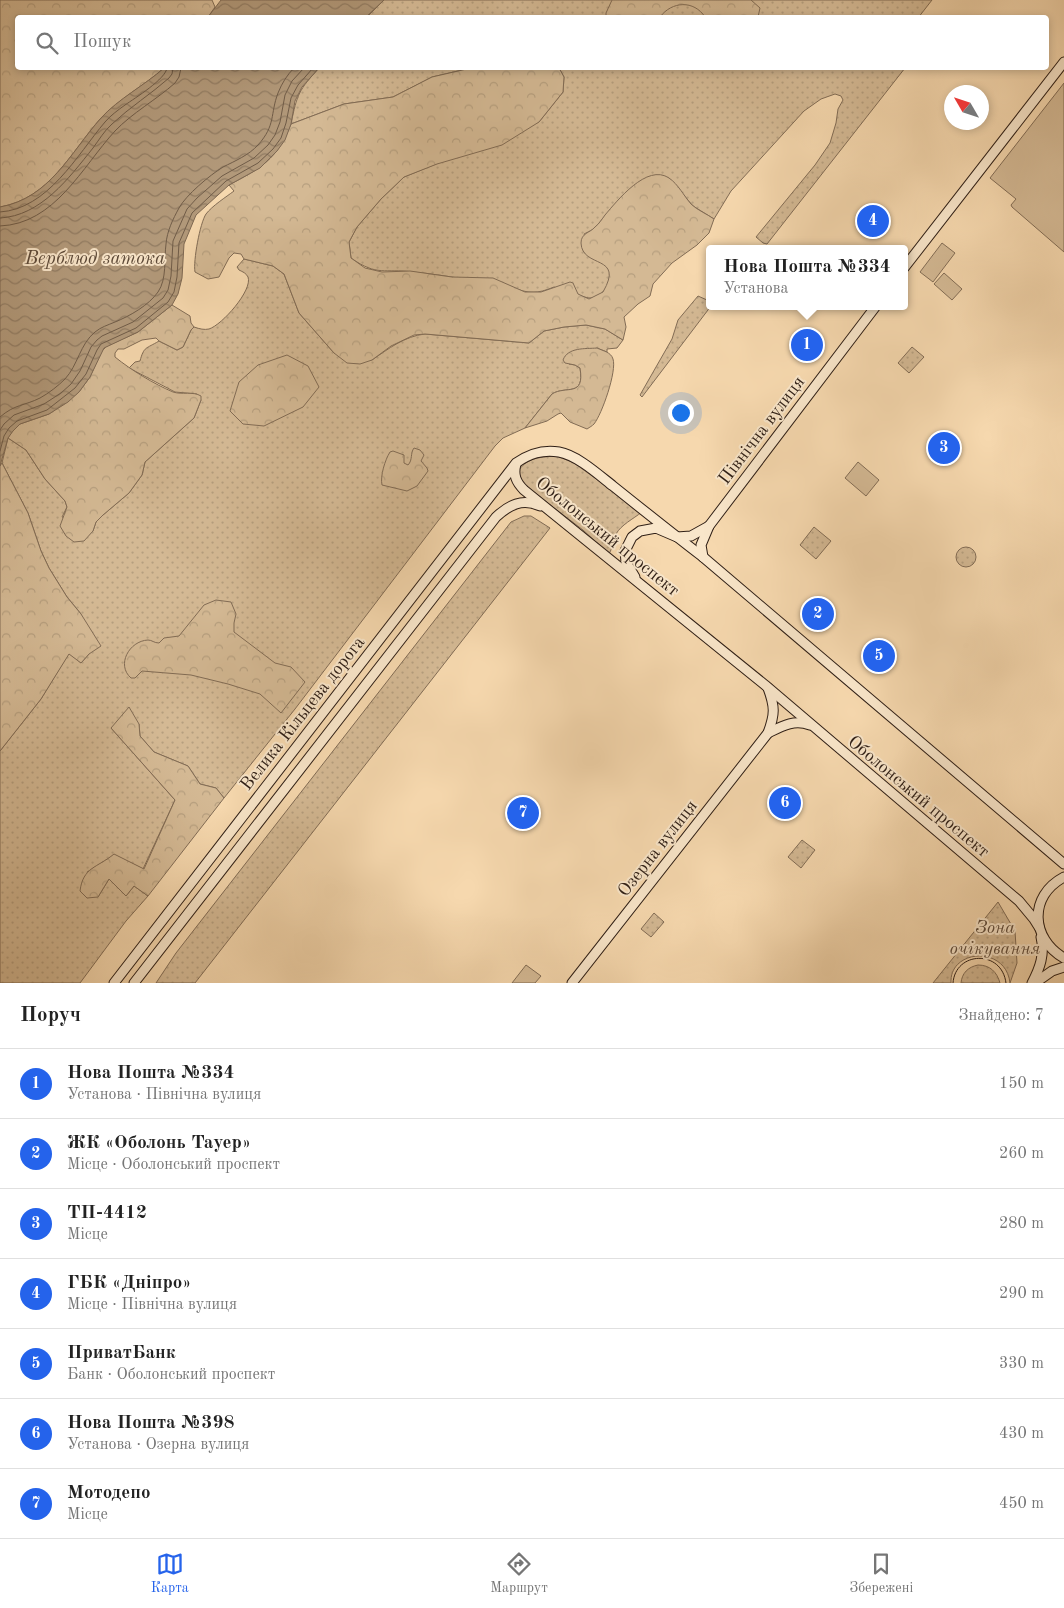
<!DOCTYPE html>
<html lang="uk">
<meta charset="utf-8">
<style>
body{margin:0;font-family:"Old Standard TT",serif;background:#f2f2f2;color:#222}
.compass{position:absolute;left:944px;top:85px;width:45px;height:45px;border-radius:50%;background:#fff;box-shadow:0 2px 8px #0003;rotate:309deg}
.you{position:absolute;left:680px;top:412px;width:18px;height:18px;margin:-12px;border:4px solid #fff;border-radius:50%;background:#1a73e8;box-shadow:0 0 0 8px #1a73e833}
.badge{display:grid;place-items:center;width:32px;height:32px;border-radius:50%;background:#2563eb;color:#fff;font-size:16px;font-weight:700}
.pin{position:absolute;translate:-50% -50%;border:2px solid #fff;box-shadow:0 1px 5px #0006}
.popup{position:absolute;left:706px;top:245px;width:202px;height:65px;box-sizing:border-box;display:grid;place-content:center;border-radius:5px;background:#fff;filter:drop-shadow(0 1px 4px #0005);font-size:16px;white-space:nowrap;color:#767676}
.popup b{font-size:19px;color:#222}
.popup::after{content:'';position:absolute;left:50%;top:100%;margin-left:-10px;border:10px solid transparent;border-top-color:#fff}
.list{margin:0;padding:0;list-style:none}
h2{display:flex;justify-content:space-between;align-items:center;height:65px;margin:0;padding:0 20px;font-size:21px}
h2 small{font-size:16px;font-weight:400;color:#767676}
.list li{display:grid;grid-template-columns:32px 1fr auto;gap:15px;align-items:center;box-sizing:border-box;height:70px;padding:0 20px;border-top:1px solid #e0e0e0}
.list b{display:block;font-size:19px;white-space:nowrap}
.list p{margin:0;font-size:16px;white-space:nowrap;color:#767676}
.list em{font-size:16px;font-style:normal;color:#767676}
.icon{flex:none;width:28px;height:28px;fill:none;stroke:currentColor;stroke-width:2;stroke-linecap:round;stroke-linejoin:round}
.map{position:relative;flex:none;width:1064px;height:983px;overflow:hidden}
.search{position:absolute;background:#fff;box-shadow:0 2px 8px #0003;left:15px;right:15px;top:15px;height:55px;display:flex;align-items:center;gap:12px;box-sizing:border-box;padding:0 18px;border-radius:5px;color:#767676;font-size:19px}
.sheet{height:555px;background:#fff}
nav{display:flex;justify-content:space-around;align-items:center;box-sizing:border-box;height:70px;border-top:1px solid #e0e0e0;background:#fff;font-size:14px;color:#767676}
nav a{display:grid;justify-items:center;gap:2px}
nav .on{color:#2563eb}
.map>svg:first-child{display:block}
.green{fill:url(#green-dots);stroke:#826c55}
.forest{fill:url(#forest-crowns);stroke:#826c55}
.pitch{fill:#d4b994;stroke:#826c55}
.water{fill:url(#water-waves);stroke:#7e6852}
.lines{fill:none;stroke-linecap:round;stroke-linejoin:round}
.shore{stroke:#705c48;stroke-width:1}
.secondary-casing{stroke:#2f1f16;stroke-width:11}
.secondary{stroke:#f9e6ca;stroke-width:9}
.tram{stroke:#2f1f16;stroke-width:1}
.labels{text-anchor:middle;stroke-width:4;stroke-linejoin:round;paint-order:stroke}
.street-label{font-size:18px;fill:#2f1f16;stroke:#f9e6ca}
.park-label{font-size:18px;font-style:italic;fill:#614d3c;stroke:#f9e6ca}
.water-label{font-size:19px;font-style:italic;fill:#5d4a39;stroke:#f9e6ca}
</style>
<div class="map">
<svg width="1064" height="983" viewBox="0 0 1064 983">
<defs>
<pattern id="green-dots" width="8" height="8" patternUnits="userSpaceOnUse" patternTransform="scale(1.25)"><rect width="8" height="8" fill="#d4b994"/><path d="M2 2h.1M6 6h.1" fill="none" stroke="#b69f7f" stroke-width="1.8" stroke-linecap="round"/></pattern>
<pattern id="forest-crowns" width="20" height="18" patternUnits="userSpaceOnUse" patternTransform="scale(1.25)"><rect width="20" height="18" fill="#d4b994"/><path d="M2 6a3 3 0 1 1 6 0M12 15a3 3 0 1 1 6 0" fill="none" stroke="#b69f7f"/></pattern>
<pattern id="water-waves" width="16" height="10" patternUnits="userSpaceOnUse" patternTransform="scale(1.25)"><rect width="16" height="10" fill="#b2997a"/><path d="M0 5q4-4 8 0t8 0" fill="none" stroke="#917c63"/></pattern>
</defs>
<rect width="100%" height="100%" fill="#f6d8ae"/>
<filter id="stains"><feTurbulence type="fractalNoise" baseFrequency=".004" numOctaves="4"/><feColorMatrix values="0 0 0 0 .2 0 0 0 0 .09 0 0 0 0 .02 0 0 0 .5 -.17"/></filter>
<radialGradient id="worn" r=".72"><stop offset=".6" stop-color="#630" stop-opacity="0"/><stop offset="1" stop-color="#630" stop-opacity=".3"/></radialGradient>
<!-- green -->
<g class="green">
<polygon points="384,0 932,0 918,18 366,18"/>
<path d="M319,68h152l-39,9 -39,20 -49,7 -53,20c6,-30 8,-34 28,-56z"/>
<path d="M559,68h346l-138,176 -4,-1 -7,-6 59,-72 15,-22 6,-20 2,-14 5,-9 -2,-4 -6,-2 -14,5 -17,12 -73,80 -17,28 -21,-13 -24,-28 -48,19 -27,32 -10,5 11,26c5,2 11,3 13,8 7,12 -5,29 -17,30 -5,1 -29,-9 -37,-11 -17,7 -25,7 -43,0 -32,-5 -65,-12 -98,-15 -29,-4 -35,5 -62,-14l-2,-16 8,-15 24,-28 23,-22 135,-55 24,-30 1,-15z"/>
<path d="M244,259l29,7 11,8 15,39 35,40 38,7c16,-11 33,-24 53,-26l104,9 15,-12 20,-4 22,-2 19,4 18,11 -6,8 -10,1v3l-10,-4 -28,16 6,1 5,3c5,30 -14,17 -28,26l-27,34 -22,10 -8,8 -200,263 -71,89 -8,-10 -16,-4 -12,-18 -34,-14 -14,-16 -1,-12 -28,4 64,72 -32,69 -29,-14 -27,17 11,25 11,-18 17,17 8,-10 14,10 -22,25 -46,62h-80v-232l41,-52 28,-46 12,10 8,-9 -8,-40 -14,-17 -18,-29 -8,-17 -13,-38 -26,-50 6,-25 18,12 19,29 20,22 2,6 -5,10 31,14 3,-9 7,-7 26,-22 13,-18 3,-13 49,-44 7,-18 -4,-6 -22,-2 -46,-24 6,-6 5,-1c4,-15 6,-12 19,-20l18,9 6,-3 8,-17 3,-3c6,2 10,3 15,2 13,-4 44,-39 39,-52 -2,-4 -5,-5 -9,-7l-2,-3z"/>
<polygon points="698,296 707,300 709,299 710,306 711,306 642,397 640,395 672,339 678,320"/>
<polygon points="912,347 924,357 909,373 898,363"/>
<path d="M557,456l17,7 68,49c-9,7 -21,13 -26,22 -4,7 -3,14 -7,20l-26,-24 -63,-48 -1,-12c9,-13 23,-13 38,-14z"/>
<polygon points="524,516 531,516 550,528 195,983 156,983 176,953 511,522"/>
<polygon points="814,527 831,541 816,559 800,545"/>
<circle cx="966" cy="557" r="10"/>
<polygon points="802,840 815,850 801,868 788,857"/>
<path d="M998,902l17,29 2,32 -7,20c-4,-38 -61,-34 -59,0h-18z"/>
<polygon points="654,913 664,922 651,937 641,929"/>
<path d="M978,965c12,0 19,7 22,18h-39c1,-10 7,-16 17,-18z"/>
</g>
<!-- forest -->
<g class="forest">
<path d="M0,0h212l3,7 -7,10 -190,1v50h146c-19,17 -45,31 -63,50 -31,35 -51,80 -101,89z"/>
<path d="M612,0h139l9,8 -2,9h-53c-11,-17 -33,-16 -45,0h-54v-4z"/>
<path d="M471,68h88l5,9 -1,15 -24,30 -37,23 -65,19 -33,13 -23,22 -24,28 -8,15 2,16 14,10 17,4 28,-1 42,6 41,1 32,14h16l29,-10 3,1 5,11 11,5 14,-7c22,-38 -21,-23 -22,-49 0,-10 9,-10 14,-16 4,-3 7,-8 10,-12 12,-14 42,-52 64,-37 9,6 15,18 22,26 6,6 16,10 23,15l-5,14 -12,12 -25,18 -19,21 -3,12 -12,8 -14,13 2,10 -3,13 -18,-11 -19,-4 -22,2 -20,4 -15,12 -104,-9 -11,1 -23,11 -19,14 -12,4 -13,-1 -13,-10 -35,-40 -15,-39 -11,-8 -29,-7 -3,-5 -7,-1 -5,5 -10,19 -11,2 -13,-7c-2,-11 5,-49 11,-58 6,-8 20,-17 28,-23l-5,-6c32,-17 48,-25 62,-61l53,-20 49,-7 39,-20z"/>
<path d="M172,305l18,11 1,7 3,4 -3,3 -8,17 -6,3 -18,-9 -3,-3 -14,2 -18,9h-6l-3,4v4c16,13 39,27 58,35 9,3 20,-1 28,4v4l-7,18 -49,44 -3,13 -13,18 -26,22 -7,7 -3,9 -9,10 -10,1 -8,-6 -6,-10 7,-19 -2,-6 -20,-22 -19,-29 -18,-12 4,-7 8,-7 29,-10 30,-22 11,-15 11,-25 6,-6 31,-14z"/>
<path d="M597,348c6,3 14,4 16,11 4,12 -11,55 -19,65 -2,2 -4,3 -7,5l-17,-7 -9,-9 -3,1 -11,7 -22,7 27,-34c14,-9 33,4 28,-26l-5,-3 -10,-2 -2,-3c5,-13 22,-11 34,-12z"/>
<polygon points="287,355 308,366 319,387 303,407 264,426 243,424 230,411 239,382 258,365"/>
<path d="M414,448l6,2 4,5 -3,6 6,7 1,3 -11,15 -10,5 -25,-6c-2,-9 3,-25 8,-33l3,-1 11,4v8l4,2c5,-5 2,-12 6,-17z"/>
<polygon points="2,463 28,513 41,551 49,568 67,597 81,614 101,646 89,654 81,663 69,654 41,699 0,751 0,466"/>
<path d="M216,600l15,2 5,12 -2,9v9l41,31 16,4 14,15 -24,31 -21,-19 -32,-10 -37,-9 -49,-4 -7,7h-4c-15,-13 -2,-37 17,-38 4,0 6,3 11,3l5,-5 15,-2 25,-31z"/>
<path d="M129,707l10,17 1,12 14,16 34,14 12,18 16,4 8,10 -76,98 -14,-10 -8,10 -17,-17 -11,18 -11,1 -7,-7c3,-24 17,-23 34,-37l30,15 31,-69 -64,-72z"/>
</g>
<!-- pitch -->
<g class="pitch">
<polygon points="1064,83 1064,252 1012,207 1011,205 1016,199 990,178"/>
<polygon points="942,243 955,253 933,282 920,272"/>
<polygon points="944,273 962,289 952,300 934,284"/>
<polygon points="858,462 879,480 866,496 845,478"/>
<polygon points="526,965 541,976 535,983 512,983"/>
</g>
<!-- water -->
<g class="water">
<polygon points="221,0 384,0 366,17 208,17"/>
<path d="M164,68h155l-17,19 -7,14 -4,23 -6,16 -8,11 -17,17 -31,17 -33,30 -12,29 -2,34 -4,16 -6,11 -34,27 -34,16 -14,29 -11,15 -11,10 -19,12 -29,10 -7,7 -5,7 -8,28v-259c50,-9 70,-54 101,-89 17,-19 44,-33 63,-50z"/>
</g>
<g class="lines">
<!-- shore -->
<g class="shore">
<path d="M0,212c48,-3 77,-57 105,-90 5,-6 13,-12 20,-17 10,-7 41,-26 42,-37"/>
<path d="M0,218c41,-2 69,-40 93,-70 6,-8 11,-17 19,-24 18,-17 39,-30 57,-46l3,-4 1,-6"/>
<path d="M0,226c55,-2 82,-59 115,-95 17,-18 41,-31 60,-48l4,-6 2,-9"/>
<path d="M0,417c15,-13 24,-11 40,-19 9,-5 18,-12 25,-19 13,-14 15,-35 30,-47 6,-5 13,-7 20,-10 15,-6 34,-17 43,-30 9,-13 6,-33 8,-48 1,-13 7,-25 13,-36 7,-13 31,-33 44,-41 12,-6 26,-12 35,-22 18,-20 12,-31 20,-52 4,-10 9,-18 16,-25"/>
<polyline points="0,430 4,424 14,415 44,404 61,393 71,384 80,371 91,347 97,340 102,336 133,322 163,298 168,290 171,276 173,241 187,209 197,198 222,176 254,158 268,145 275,135 280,122 285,95 292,81 304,68"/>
<polyline points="0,451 4,436 9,428 17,421 47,410 75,388 86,374 97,350 101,344 136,328 168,302 174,292 177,277 179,243 192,213 226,181 258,163 273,149 281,138 286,123 291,98 298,85 313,68"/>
</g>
<defs>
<g id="secondary">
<polyline points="904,268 1064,62"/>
<path d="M516,464c-3,11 0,18 8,26l241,195 254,216 15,18 5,8"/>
<polyline points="703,557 701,545 709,526 876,306"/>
<polyline points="635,577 626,562 625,551 632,537 640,531 656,528 677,537 691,536 709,526"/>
<path d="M768,733c14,-7 26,-14 42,-8"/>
<path d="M1064,877c-36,19 -33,62 0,81"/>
<path d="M114,983l402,-520c13,-9 26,-14 43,-11 18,3 40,23 54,34 30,24 60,48 90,71l361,307"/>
<path d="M134,983l362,-466c13,-12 26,-19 44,-11"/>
<path d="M572,983l196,-250c7,-19 7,-26 0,-45"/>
<path d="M1032,983c8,-15 13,-29 9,-46"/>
<polyline points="1035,983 1052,971 1064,967"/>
</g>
</defs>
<!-- secondary casing -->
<use href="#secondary" class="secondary-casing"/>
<!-- secondary -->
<use href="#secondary" class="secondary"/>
<!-- tram -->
<path class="tram" d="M953,983c2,-32 49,-34 53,0"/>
</g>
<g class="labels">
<!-- street labels -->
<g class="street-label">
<text transform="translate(761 430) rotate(-53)" y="6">Північна вулиця</text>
<text transform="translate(608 536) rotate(39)" y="6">Оболонський проспект</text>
<text transform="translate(302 713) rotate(-52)" y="6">Велика Кільцева дорога</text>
<text transform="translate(919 796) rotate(40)" y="6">Оболонський проспект</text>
<text transform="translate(657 848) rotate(-52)" y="6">Озерна вулиця</text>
</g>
<!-- park labels -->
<g class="park-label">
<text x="995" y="933">Зона<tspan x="995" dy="21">очікування</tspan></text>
</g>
<!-- water labels -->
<g class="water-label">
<text x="95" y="264">Верблюд затока</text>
</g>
</g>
<rect width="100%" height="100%" filter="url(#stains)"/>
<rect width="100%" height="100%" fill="url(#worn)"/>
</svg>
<svg class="compass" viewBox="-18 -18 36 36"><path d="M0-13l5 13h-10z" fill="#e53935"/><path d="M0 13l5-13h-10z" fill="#767676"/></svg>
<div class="you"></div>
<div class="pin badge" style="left:807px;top:345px">1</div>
<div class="popup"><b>Нова Пошта №334</b>Установа</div>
<div class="pin badge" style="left:818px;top:614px">2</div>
<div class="pin badge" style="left:944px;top:448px">3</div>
<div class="pin badge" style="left:873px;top:221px">4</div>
<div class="pin badge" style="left:879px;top:656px">5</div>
<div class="pin badge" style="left:785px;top:803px">6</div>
<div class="pin badge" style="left:523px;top:813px">7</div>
<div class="search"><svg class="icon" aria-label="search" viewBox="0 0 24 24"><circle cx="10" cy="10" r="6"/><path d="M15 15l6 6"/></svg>Пошук</div>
</div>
<section class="sheet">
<h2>Поруч<small>Знайдено: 7</small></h2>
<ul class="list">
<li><span class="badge">1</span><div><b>Нова Пошта №334</b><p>Установа · Північна вулиця</p></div><em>150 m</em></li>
<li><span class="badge">2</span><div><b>ЖК «Оболонь Тауер»</b><p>Місце · Оболонський проспект</p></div><em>260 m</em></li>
<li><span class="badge">3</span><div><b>ТП-4412</b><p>Місце</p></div><em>280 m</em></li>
<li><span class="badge">4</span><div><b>ГБК «Дніпро»</b><p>Місце · Північна вулиця</p></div><em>290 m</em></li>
<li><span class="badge">5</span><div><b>ПриватБанк</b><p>Банк · Оболонський проспект</p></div><em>330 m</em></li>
<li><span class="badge">6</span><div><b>Нова Пошта №398</b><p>Установа · Озерна вулиця</p></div><em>430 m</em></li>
<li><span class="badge">7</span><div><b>Мотодепо</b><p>Місце</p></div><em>450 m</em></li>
</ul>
</section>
<nav>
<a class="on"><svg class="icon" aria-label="map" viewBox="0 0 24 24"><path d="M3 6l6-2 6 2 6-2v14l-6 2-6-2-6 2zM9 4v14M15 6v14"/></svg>Карта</a>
<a><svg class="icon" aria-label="directions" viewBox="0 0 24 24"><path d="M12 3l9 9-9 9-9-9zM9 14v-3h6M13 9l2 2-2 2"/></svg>Маршрут</a>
<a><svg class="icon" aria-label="saved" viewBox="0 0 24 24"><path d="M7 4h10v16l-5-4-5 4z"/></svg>Збережені</a>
</nav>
